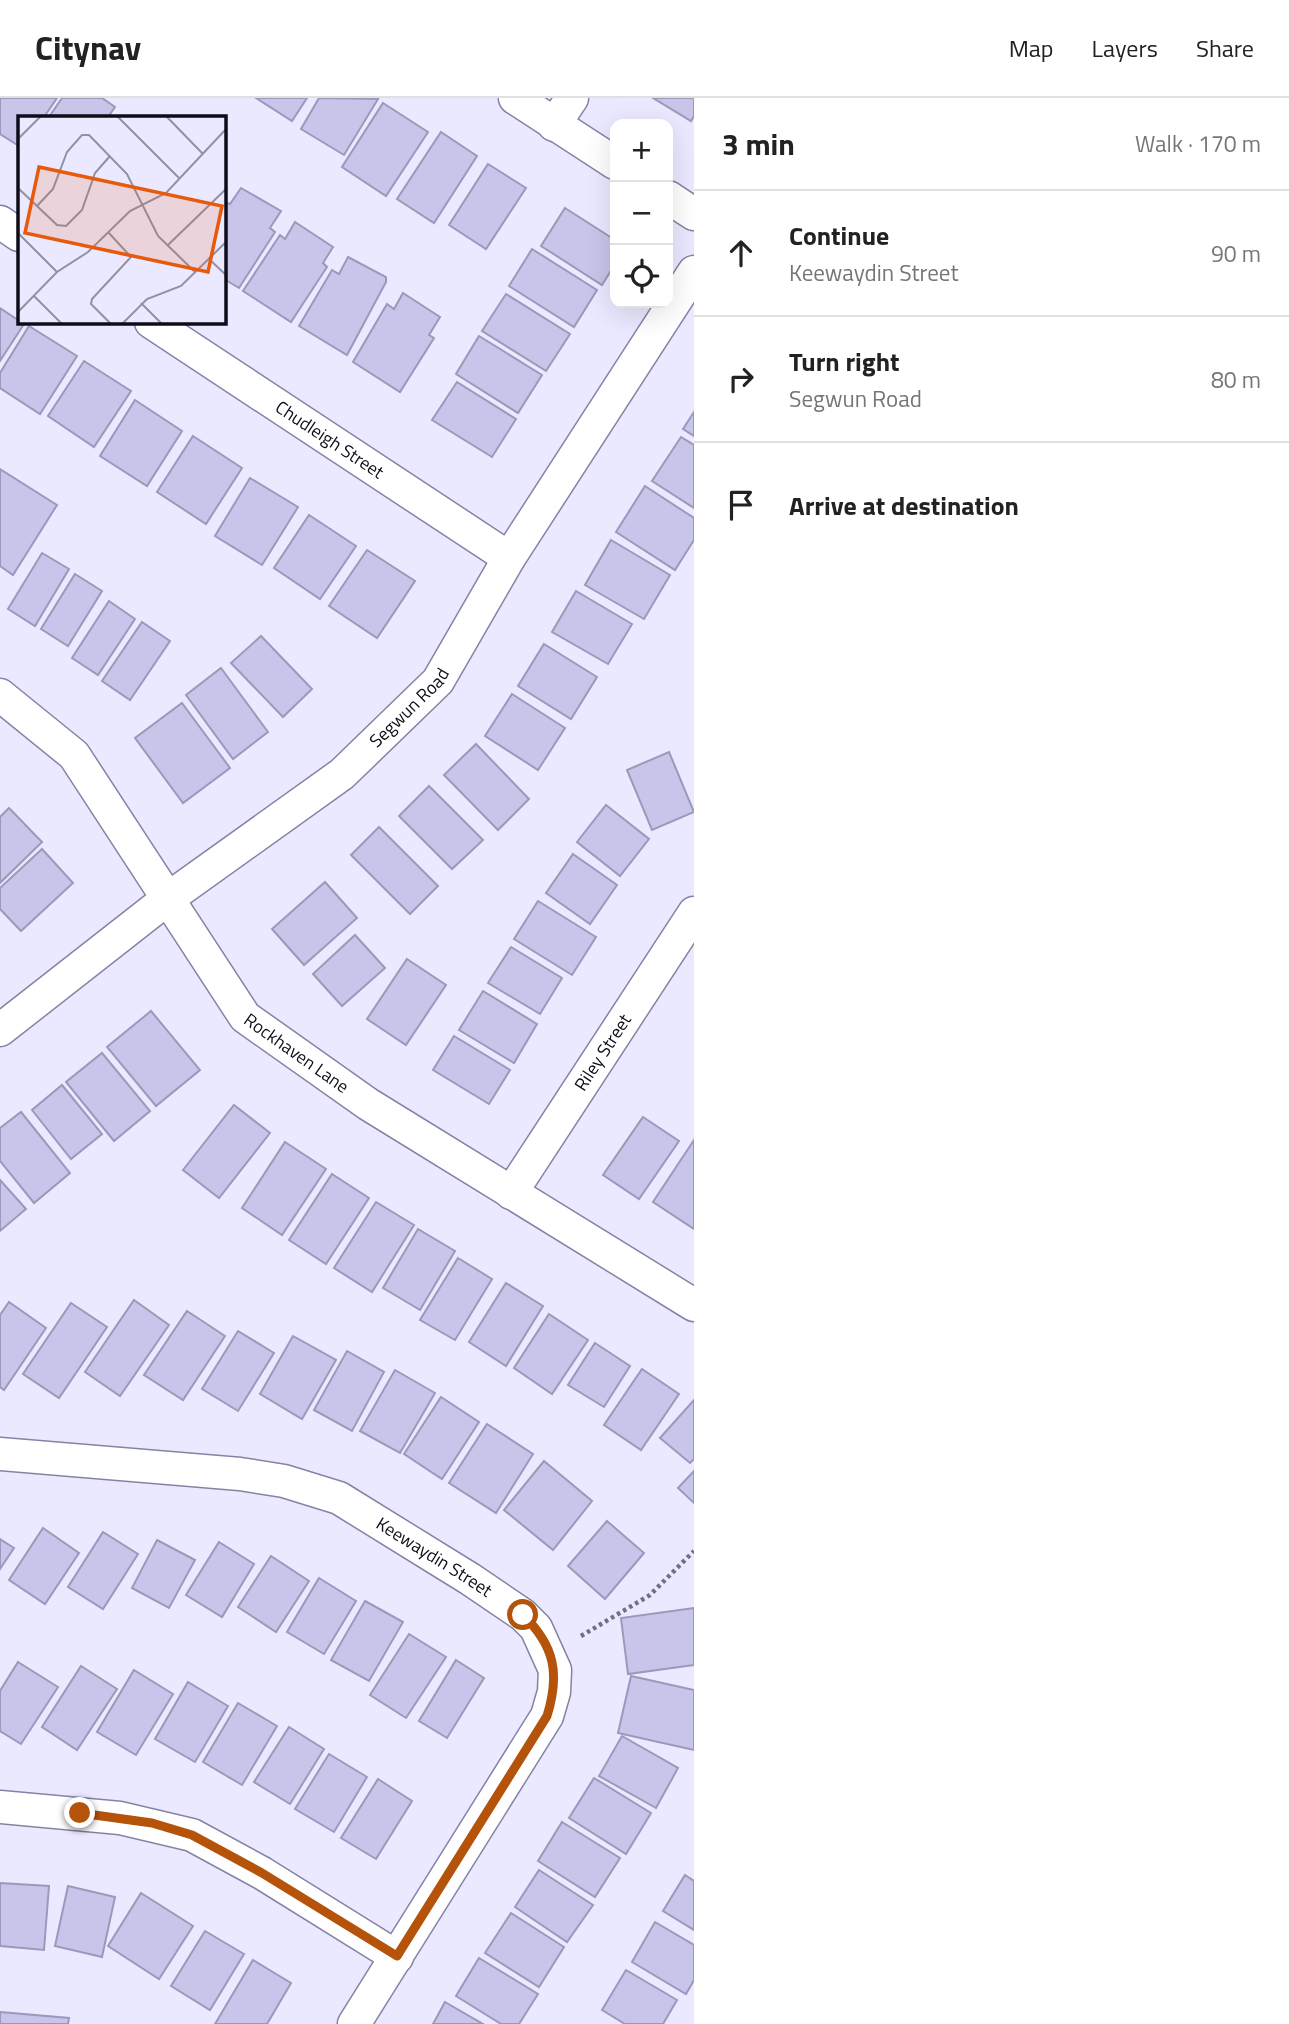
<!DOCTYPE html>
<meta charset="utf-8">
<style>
body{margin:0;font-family:"Titillium Web",sans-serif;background:#f2f2f2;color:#222}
.controls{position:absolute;right:21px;top:21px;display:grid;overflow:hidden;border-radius:14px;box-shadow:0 7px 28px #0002}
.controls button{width:63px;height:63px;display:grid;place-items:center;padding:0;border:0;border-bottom:2px solid #e0e0e0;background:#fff;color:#222;font:35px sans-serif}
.stop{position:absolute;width:21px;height:21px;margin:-16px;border:5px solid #b45309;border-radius:50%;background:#fff}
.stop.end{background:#b45309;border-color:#fff;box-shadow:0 2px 7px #0008}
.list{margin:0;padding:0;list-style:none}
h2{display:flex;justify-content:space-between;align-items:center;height:91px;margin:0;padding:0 28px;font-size:30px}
h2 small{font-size:23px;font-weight:400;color:#767676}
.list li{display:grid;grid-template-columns:46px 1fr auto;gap:21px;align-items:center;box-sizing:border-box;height:126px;padding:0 28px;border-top:2px solid #e0e0e0}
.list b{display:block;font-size:26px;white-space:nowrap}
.list p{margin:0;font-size:23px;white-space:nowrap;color:#767676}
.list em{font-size:23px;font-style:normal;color:#767676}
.icon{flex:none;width:38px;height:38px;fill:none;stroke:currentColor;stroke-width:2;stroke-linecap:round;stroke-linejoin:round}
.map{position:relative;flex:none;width:694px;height:1926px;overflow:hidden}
header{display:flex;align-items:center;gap:42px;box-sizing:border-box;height:98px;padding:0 35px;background:#fff;border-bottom:2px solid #e0e0e0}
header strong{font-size:33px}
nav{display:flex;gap:38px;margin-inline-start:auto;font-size:24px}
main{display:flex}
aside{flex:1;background:#fff}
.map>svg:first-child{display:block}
.building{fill:#c7c5e9;stroke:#9b99bb;stroke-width:2}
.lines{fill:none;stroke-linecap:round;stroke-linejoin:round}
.minor-casing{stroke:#8583a5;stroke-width:35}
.path{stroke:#717081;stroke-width:4.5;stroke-dasharray:3.5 3.5;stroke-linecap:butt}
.minor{stroke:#fff;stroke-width:32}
.route{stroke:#b45309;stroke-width:9}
.labels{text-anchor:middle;stroke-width:5;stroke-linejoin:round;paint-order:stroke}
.street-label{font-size:18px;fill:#0d0c18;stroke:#f8f8f8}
.inset-road{fill:none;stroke:#9291a3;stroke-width:2}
.view{fill:#e8590c;fill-opacity:0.15;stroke:#e8590c;stroke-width:3.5}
.inset-edge{fill:none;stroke:#0d0c18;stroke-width:3.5}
</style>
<header>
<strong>Citynav</strong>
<nav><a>Map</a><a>Layers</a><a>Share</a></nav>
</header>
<main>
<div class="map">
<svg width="694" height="1926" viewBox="0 0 694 1926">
<rect width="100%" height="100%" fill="#eae9ff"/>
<!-- building -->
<g class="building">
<polygon points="0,0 57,0 44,19 19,19 19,48 0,36"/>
<polygon points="62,0 102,0 115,9 108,19 49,19"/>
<polygon points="256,0 307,0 292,23"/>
<polygon points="319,0 378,1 344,57 301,31"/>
<polygon points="653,0 694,0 694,18 691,23"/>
<polygon points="383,5 428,34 386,98 342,69"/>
<polygon points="441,34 477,58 434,125 397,101"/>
<polygon points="488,66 526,90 486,151 449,127"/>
<polygon points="241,90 281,113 270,130 275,134 239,190 224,181 224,104 230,106"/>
<polygon points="565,110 615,142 615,166 602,187 541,148"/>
<polygon points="295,124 333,149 323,165 327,169 291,224 243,193 280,137 285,141"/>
<polygon points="532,151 597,192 574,229 509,188"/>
<polygon points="348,159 386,179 386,184 347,257 299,228 332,172 339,176"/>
<polygon points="403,195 440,219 429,237 434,240 400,294 353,264 387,206 394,211"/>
<polygon points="506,196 570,236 546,273 482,233"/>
<polygon points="0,210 24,226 0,263"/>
<polygon points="29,228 77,258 40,316 0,290 0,275"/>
<polygon points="479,238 542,277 518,315 456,276"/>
<polygon points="84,263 131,293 94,349 48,318"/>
<polygon points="457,284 516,321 492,359 432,322"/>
<polygon points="135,302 182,333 147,388 100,358"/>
<polygon points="694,314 694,338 683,331"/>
<polygon points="193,338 242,370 206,426 157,394"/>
<polygon points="681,339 694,347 694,410 652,383"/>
<polygon points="0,371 57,407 13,477 0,468"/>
<polygon points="250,380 298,409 262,467 215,438"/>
<polygon points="645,388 694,420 694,442 675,472 616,434"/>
<polygon points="309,417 356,448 320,501 274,470"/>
<polygon points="611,442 670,477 644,521 585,487"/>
<polygon points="367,452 415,483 377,540 329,508"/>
<polygon points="42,455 69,471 35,528 8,511"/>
<polygon points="75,476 102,493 68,548 41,531"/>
<polygon points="576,493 632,526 608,566 552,534"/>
<polygon points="109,503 135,521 98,577 72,560"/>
<polygon points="142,524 170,543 130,602 102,583"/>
<polygon points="261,538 312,591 283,619 231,565"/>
<polygon points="544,546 597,579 571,621 518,588"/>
<polygon points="221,570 268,634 233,661 186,597"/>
<polygon points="512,596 565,630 538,672 485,638"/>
<polygon points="182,605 230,670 183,705 135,640"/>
<polygon points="476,646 529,701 498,732 444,677"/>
<polygon points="669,654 694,714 652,732 627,672"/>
<polygon points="429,688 483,742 452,771 399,718"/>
<polygon points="606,707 649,741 620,778 577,744"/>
<polygon points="9,710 42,744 0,785 0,719"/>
<polygon points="379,729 438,788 410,816 351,757"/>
<polygon points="42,751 73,785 21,833 0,811 0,790"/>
<polygon points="573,756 617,787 590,826 546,795"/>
<polygon points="325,784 357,820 304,867 272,831"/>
<polygon points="538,803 596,839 572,877 514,841"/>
<polygon points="355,837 385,870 342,908 313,876"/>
<polygon points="511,849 562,880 540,916 488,885"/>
<polygon points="407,861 446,887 406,947 367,921"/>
<polygon points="483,893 537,926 514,965 459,932"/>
<polygon points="151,913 200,972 156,1008 107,949"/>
<polygon points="454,938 510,972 489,1006 433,972"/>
<polygon points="102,955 150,1013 114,1043 66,984"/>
<polygon points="62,987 102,1036 71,1061 32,1012"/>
<polygon points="234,1007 270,1035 219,1100 183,1072"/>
<polygon points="21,1014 70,1075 34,1105 0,1063 0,1030"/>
<polygon points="643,1019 679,1043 639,1101 603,1077"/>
<polygon points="694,1042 694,1131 653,1104"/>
<polygon points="285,1044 326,1071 282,1137 242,1110"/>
<polygon points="332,1076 369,1100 326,1166 289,1142"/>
<polygon points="0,1082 26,1111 0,1133"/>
<polygon points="376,1104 414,1127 372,1194 334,1170"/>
<polygon points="418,1131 455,1153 420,1212 383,1190"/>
<polygon points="458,1160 492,1181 455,1242 420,1222"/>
<polygon points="506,1185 543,1208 506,1268 469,1244"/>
<polygon points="134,1202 169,1227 120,1298 85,1274"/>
<polygon points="9,1204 46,1230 4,1292 0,1289 0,1217"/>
<polygon points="71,1205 107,1229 59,1300 23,1276"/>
<polygon points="187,1213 225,1238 183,1302 144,1277"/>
<polygon points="549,1216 588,1242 552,1296 514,1270"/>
<polygon points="238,1233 274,1255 238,1313 202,1291"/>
<polygon points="293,1238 336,1262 302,1321 260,1296"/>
<polygon points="595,1245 630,1268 604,1309 568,1287"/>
<polygon points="347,1253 384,1274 352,1333 314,1312"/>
<polygon points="642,1271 679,1296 641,1352 604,1327"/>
<polygon points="395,1272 435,1295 400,1355 360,1333"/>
<polygon points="441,1299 479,1324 442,1381 404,1356"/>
<polygon points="694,1302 694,1361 690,1365 660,1340"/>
<polygon points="487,1326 533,1356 496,1415 449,1385"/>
<polygon points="544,1363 592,1403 553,1452 504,1412"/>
<polygon points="694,1373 694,1405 678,1390"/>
<polygon points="607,1423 644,1455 605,1501 568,1468"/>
<polygon points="43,1430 79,1455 45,1506 9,1482"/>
<polygon points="103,1434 138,1456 103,1511 68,1489"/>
<polygon points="0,1441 14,1450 0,1471"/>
<polygon points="157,1442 195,1462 169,1510 132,1490"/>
<polygon points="219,1444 254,1466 222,1519 186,1497"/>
<polygon points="271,1458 309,1483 276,1534 238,1509"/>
<polygon points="319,1480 356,1503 324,1556 287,1534"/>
<polygon points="365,1503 403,1524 369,1583 331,1562"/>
<polygon points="694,1510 694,1567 628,1576 621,1520"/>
<polygon points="409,1536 446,1559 406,1620 370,1597"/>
<polygon points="456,1562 484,1580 447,1640 419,1623"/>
<polygon points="18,1564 58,1589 21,1646 0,1633 0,1593"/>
<polygon points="81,1568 117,1591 77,1652 42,1629"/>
<polygon points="134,1572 173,1596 136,1657 97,1634"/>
<polygon points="631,1578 694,1592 694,1652 618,1635"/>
<polygon points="188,1584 228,1608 195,1664 155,1641"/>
<polygon points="238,1605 277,1628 242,1687 203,1664"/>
<polygon points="289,1629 324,1651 290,1706 254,1684"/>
<polygon points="622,1638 678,1670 656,1710 599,1678"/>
<polygon points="329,1656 367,1679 334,1734 295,1711"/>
<polygon points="594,1680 651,1715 626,1756 569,1720"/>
<polygon points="378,1681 412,1703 376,1761 341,1740"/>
<polygon points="562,1724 620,1760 595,1799 538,1763"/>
<polygon points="539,1772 593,1807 567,1844 515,1809"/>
<polygon points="685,1777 694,1783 694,1832 663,1813"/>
<polygon points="0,1785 49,1788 44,1852 0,1848"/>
<polygon points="68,1788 115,1799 102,1859 55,1848"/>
<polygon points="141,1795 193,1828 159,1881 108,1848"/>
<polygon points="511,1815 564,1849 539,1889 485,1855"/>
<polygon points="655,1824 694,1847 694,1882 686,1896 632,1864"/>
<polygon points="205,1833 244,1856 210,1912 171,1888"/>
<polygon points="479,1860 538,1896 519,1926 501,1926 456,1898"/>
<polygon points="253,1862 291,1885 267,1926 215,1926"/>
<polygon points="626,1872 677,1902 663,1926 625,1926 602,1912"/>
<polygon points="445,1904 483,1926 433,1926"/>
<polygon points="0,1914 69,1920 68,1926 0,1926"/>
</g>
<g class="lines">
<defs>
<g id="minor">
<polyline points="515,0 615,65"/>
<polyline points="554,27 572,0"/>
<polyline points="668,99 694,116"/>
<polyline points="0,124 19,137"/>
<path id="s1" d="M151,224l358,236"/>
<path id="s2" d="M0,597l74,60 171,262 123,87 326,201"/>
<path id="s3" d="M0,932l166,-130 176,-126 96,-93 71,-123 185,-286"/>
<path id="s4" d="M511,1095l183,-280"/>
<path id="s5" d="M0,1356l240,20 44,7 55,17 131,81 53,36 13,13 19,42 -1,22 -7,24 -193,308"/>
<polyline points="0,1709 120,1720 192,1737 262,1775 397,1859"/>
</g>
</defs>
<!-- minor casing -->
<use href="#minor" class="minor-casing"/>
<!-- path -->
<polyline class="path" points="581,1538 650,1497 694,1453"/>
<!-- minor -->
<use href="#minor" class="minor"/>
</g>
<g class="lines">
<!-- route -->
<path class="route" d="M80,1715l72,10 40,12 70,38 135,83 150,-240c13,-42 8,-70 -24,-101"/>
</g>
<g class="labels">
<!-- street labels -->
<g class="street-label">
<text dy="6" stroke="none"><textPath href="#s1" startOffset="214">Chudleigh Street</textPath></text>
<text dy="6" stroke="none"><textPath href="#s3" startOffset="522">Segwun Road</textPath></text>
<text dy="6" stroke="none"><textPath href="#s2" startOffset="471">Rockhaven Lane</textPath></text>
<text dy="6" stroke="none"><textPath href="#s4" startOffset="168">Riley Street</textPath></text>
<text dy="6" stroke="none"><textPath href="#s5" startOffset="455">Keewaydin Street</textPath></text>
</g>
</g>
<!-- overview -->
<g transform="translate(18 18)">
<rect width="208" height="208" fill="#eae9ff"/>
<path class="inset-road" d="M99,0l63,63M148,0l37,38M0,23l23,-23M0,72l39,37 9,1 16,-16 13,-37 15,-17M19,90l16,-17 14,-37 15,-17h7l38,39 31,62 37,36M90,116l23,25 -39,42 -1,5 20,20M0,117l39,39M150,129l59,-57M190,142l19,18M16,180l28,28M123,187l21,21M0,196l39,-40 31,-20 42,-41 36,-18 61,-65M104,208l25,-25 34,-13 46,-45"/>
<path class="view" d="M21,51l183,39 -14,66 -183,-39z"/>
<rect width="208" height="208" class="inset-edge"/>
</g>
</svg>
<div class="controls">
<button>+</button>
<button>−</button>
<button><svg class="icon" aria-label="locate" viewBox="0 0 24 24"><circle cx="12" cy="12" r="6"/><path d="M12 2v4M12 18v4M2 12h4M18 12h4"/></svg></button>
</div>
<div class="stop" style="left:523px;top:1517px"></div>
<div class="stop end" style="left:80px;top:1715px"></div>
</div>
<aside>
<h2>3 min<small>Walk · 170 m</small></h2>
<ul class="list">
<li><svg class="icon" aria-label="ahead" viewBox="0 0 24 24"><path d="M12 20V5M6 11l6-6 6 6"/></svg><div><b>Continue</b><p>Keewaydin Street</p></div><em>90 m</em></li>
<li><svg class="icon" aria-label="right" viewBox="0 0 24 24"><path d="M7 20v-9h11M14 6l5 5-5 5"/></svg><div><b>Turn right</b><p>Segwun Road</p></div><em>80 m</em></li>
<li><svg class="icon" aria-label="arrive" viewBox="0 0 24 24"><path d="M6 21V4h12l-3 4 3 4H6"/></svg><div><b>Arrive at destination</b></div></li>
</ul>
</aside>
</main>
